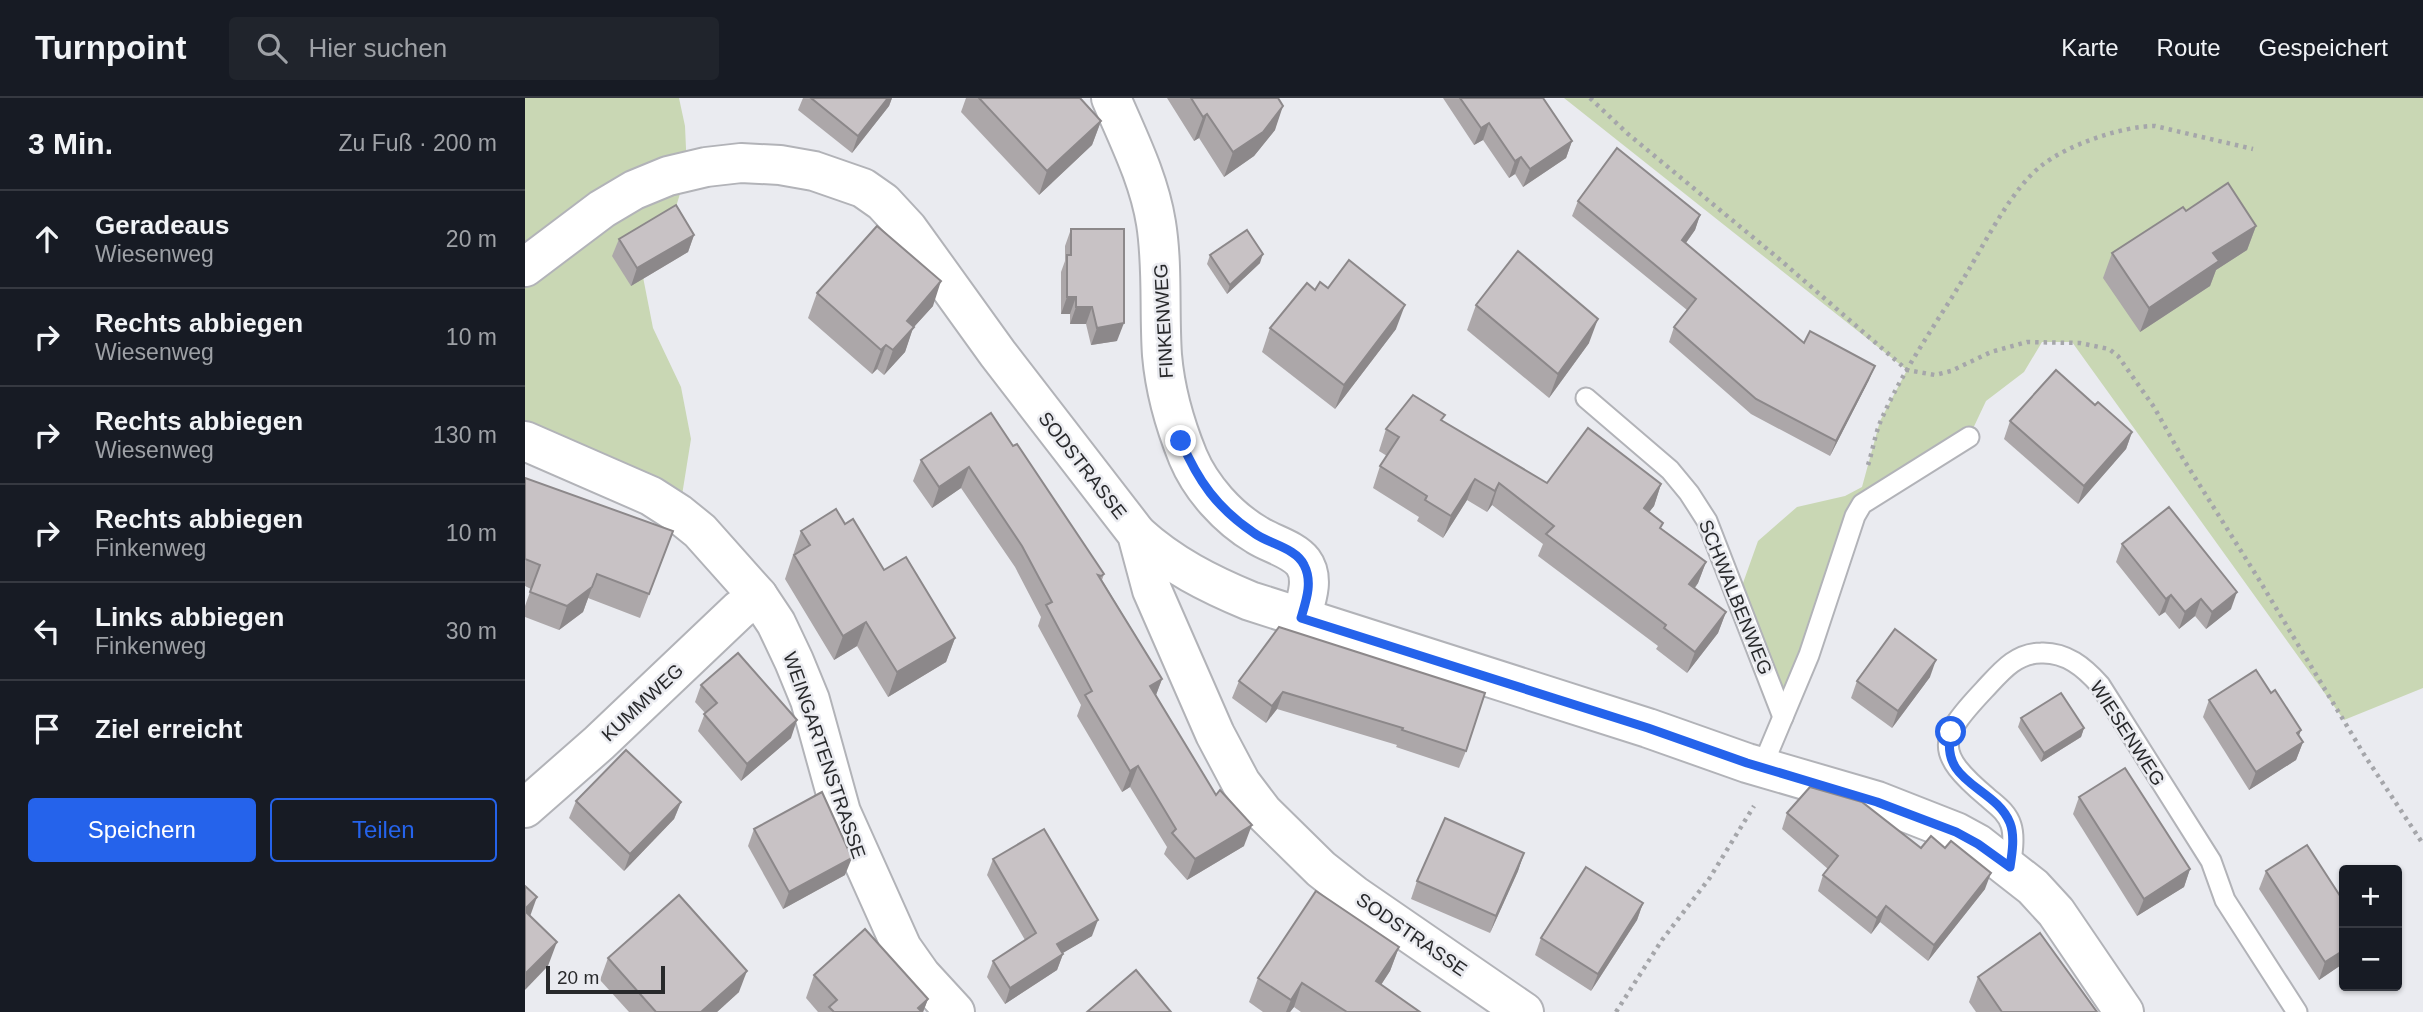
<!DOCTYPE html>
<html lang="de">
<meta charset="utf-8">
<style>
body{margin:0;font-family:Helvetica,sans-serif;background:#20242c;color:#f1f3f6}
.controls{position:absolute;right:21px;bottom:21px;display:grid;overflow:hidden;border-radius:7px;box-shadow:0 2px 5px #0004}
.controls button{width:63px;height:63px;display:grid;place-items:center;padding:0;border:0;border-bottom:2px solid #363941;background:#171b24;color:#f1f3f6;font:35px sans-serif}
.scale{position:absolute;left:21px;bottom:18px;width:119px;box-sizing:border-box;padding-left:7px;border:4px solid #28292b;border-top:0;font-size:19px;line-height:24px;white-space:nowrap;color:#28292b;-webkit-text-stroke:5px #eaebf0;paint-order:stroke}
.stop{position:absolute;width:21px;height:21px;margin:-16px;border:5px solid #2563eb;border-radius:50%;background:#fff}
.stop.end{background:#2563eb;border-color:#fff;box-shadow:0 2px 7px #0008}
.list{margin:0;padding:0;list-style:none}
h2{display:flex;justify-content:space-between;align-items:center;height:91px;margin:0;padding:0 28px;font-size:30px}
h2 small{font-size:23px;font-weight:400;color:#9ea1a6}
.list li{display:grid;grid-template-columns:46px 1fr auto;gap:21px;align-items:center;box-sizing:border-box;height:98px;padding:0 28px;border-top:2px solid #363941}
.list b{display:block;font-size:26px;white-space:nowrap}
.list p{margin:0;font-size:23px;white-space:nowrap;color:#9ea1a6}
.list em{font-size:23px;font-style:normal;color:#9ea1a6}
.actions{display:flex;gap:14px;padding:21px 28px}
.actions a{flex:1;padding:16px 0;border:2px solid #2563eb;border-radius:7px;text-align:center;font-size:24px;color:#2563eb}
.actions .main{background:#2563eb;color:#fff}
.icon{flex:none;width:38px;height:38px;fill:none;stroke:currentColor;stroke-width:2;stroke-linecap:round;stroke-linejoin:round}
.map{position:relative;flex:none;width:1898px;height:914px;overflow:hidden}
header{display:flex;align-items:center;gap:42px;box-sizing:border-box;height:98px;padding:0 35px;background:#171b24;border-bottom:2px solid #363941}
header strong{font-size:33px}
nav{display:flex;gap:38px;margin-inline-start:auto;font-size:24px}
.search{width:490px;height:63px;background:#20242c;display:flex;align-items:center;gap:18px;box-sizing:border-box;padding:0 24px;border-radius:7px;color:#9ea1a6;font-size:26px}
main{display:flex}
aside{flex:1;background:#171b24}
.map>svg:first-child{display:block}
.green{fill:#c9d7b4}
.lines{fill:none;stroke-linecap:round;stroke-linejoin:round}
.lane-casing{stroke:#b2b3b8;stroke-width:23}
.street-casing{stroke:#b2b3b8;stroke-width:42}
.path{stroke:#a5a6aa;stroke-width:4.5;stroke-dasharray:3.5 5;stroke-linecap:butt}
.lane{stroke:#fff;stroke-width:19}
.street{stroke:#fff;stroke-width:38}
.wall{fill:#aca7a9}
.shaded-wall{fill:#8c888a}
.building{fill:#c8c2c5;stroke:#8c888a;stroke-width:2}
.route{stroke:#2563eb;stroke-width:9}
.labels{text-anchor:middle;stroke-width:5;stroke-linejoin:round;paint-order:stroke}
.street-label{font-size:19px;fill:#28292b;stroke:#eaebf0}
</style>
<header>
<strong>Turnpoint</strong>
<div class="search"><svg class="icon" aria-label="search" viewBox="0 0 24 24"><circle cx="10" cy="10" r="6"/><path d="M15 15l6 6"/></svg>Hier suchen</div>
<nav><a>Karte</a><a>Route</a><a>Gespeichert</a></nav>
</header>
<main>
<aside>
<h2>3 Min.<small>Zu Fuß · 200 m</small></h2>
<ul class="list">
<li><svg class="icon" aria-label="ahead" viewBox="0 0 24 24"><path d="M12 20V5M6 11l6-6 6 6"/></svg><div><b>Geradeaus</b><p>Wiesenweg</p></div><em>20 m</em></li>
<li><svg class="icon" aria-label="right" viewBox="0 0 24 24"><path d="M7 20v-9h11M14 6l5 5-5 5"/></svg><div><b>Rechts abbiegen</b><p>Wiesenweg</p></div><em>10 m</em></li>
<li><svg class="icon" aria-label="right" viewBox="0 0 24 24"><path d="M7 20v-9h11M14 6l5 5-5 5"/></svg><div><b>Rechts abbiegen</b><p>Wiesenweg</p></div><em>130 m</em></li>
<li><svg class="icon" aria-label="right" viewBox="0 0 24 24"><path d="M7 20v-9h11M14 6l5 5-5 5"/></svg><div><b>Rechts abbiegen</b><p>Finkenweg</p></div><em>10 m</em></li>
<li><svg class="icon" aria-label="left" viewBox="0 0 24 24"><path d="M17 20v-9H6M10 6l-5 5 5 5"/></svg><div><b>Links abbiegen</b><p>Finkenweg</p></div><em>30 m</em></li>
<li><svg class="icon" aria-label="arrive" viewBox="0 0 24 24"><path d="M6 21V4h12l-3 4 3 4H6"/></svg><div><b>Ziel erreicht</b></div></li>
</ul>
<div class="actions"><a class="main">Speichern</a><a>Teilen</a></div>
</aside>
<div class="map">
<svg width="1898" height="914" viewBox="0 0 1898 914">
<rect width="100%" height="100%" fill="#eaebf0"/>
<!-- green -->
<g class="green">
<polygon points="0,0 154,0 160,28 162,73 146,125 118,179 128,230 156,289 166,341 154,416 0,343"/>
<polygon points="1039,0 1898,0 1898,590 1819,622 1547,244 1517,244 1499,274 1461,303 1444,339 1337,406 1258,619 1213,499 1233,443 1272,409 1320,398 1337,389 1355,323 1382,272"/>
</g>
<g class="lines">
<defs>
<g id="lane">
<polyline points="1061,300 1145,372 1164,395 1182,423 1258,619"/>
<polyline points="1237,669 1284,557 1330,418 1337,406 1444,339"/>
<path d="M1485,769c2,-12 5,-30 1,-42 -4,-13 -15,-20 -24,-28 -53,-45 -49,-58 -3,-107 16,-17 31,-37 57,-37 25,-1 43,14 59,32l111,176 14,39 72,112"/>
</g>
<g id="street">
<path d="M586,0c17,40 38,81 45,125 7,43 3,88 6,132 3,35 13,70 26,102 13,31 40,61 69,78 14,9 36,14 46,27 12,16 3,39 -2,56"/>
<polyline points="0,169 77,111 109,92 143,78 181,69 216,65 255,67 289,73 338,90 358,104 383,131 473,256 612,436 627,492 690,636 716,685 738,714 796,771 829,797 999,914"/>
<polyline points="0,343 126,398 154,416 175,433 233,498 251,525 269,563 285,602 316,714 377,850 396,877 430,914"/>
<path d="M612,436c34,31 72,50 113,67l398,127 99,35 130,38 79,31 22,12 55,43 23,25 68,100"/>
<polyline points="0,710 74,645 214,512 233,498"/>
</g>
</defs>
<!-- lane casing -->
<use href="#lane" class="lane-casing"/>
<!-- street casing -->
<use href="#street" class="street-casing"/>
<!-- path -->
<g class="path">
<polyline points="1065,0 1103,36 1253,160 1382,272 1410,277 1426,273 1466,254 1502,244 1555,245 1584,251 1593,258 1629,309 1657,359 1733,480 1840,658 1898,746"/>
<path d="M1343,367c5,-15 7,-32 14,-47 23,-52 57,-98 86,-147 19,-32 44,-82 73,-105 26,-21 81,-40 114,-40l98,23"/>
<polyline points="1091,914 1137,842 1184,781 1229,708"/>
</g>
<!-- lane -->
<use href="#lane" class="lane"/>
<!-- street -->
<use href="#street" class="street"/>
</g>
<!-- wall -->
<g class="wall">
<polygon points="278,0 367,0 364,8 327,55 273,12"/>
<polygon points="441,0 555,0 576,23 567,47 514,97 436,14"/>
<polygon points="642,0 753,0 750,32 729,58 699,79 674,40 669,43"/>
<polygon points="918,0 1018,0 1047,43 1041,60 998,89 990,76 984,80 958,42 949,47"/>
<polygon points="1053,103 1175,117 1170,132 1161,145 1279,245 1344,282 1305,358 1226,316 1144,244 1149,229 1162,212 1047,118"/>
<polygon points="1661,113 1731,128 1722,152 1691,172 1685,188 1615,234 1578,180 1587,155"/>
<polygon points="546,131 592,243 566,247 561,226 545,226 545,216 536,216 536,174 540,163 540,148"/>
<polygon points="169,137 163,154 106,188 87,158 94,141"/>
<polygon points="685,157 735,165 702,196 682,166"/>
<polygon points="803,190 871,231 810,311 737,254 745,230 790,192"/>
<polygon points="292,195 408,208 388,230 380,254 359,277 352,271 347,276 283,220"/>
<polygon points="951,207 1064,245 1024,300 942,232"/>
<polygon points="1570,307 1607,334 1601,351 1553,406 1479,341 1485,323"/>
<polygon points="917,323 1022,385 1136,386 1129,408 1124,414 1136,431 1181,464 1173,485 1170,490 1201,514 1193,535 1162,575 1131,551 1133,548 1013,458 1018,446 967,407 962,414 942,402 918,440 892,423 894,419 848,390 855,368 862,358 854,353 861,331"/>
<polygon points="488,348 579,476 577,482 637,581 631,597 719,748 662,782 639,756 642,749 605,689 597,694 552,618 556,607 513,528 516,519 490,469 436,390 407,410 388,383 396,362"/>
<polygon points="0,380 148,433 115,520 63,500 58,514 34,532 0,519 0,508 6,491 0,488"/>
<polygon points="320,426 359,472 430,540 421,564 363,599 332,548 309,562 260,481 276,433"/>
<polygon points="1597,446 1706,511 1681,531 1670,518 1654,531 1640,514 1634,518 1591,464"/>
<polygon points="754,529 941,653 934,670 871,649 872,647 752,611 741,625 707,600 714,583"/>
<polygon points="1405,579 1367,630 1326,600 1332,583"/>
<polygon points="176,587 266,640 216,683 173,633 180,615 170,604"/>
<polygon points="1746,595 1778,644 1771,662 1724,692 1678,619 1684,602"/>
<polygon points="1496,620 1559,630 1556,639 1516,664 1493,629"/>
<polygon points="1554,699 1665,771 1659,789 1612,818 1548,716"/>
<polygon points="51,703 156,704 149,721 99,773 44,720"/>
<polygon points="1262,715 1396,750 1460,791 1403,863 1355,824 1346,836 1293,793 1298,777 1303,771 1257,731"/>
<polygon points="229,731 320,777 258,811 223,748"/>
<polygon points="999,755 993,773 965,835 886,801 892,783"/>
<polygon points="468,761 567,838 537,855 538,856 532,872 480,906 462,879 468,863 500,842 462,777"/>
<polygon points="1741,773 1819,804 1819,865 1794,882 1734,791"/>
<polygon points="1118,805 1112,822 1066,893 1010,857 1016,840"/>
<polygon points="874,849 865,873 856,887 895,914 776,914 769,909 765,914 738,914 724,904 733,880"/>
<polygon points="83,860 214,894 192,914 104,914 75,882"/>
<polygon points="289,877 403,901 398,914 293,914 281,900"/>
<polygon points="1453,879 1572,914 1451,914 1444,904"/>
</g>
<!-- shaded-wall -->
<g class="shaded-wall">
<polygon points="363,0 367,0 364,8 327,55 333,38"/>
<polygon points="758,8 750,32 729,58 699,79 708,54"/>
<polygon points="682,16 674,40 669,43 678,19"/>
<polygon points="576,23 567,47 514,97 522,73"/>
<polygon points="964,25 958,42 949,47 956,30"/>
<polygon points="1047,43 1041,60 998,89 1005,71"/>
<polygon points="996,59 990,76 984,80 990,63"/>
<polygon points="1175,117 1170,132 1152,157 1157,142"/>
<polygon points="1731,128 1722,152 1691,172 1685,188 1615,234 1624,210 1688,155"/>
<polygon points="169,137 163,154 106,188 112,170"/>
<polygon points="738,156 735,165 702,196 705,187"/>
<polygon points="416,183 408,208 388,230 380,254 359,277 368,252 382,223"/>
<polygon points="542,199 551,199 545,216 536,216"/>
<polygon points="880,207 871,231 810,311 819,287"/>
<polygon points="551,209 567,209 561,226 545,226"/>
<polygon points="1073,221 1064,245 1024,300 1033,276"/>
<polygon points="599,225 592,243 566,247 572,230"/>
<polygon points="361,247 352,271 347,276 356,252"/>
<polygon points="1350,268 1344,282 1305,358 1311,343"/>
<polygon points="1607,334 1601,351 1553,406 1559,388"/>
<polygon points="444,369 436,390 407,410 414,389"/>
<polygon points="950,381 942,402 918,440 926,418"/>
<polygon points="974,385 967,407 962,414 970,393"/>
<polygon points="1136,386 1129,408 1111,431 1119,410"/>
<polygon points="1181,464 1173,485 1156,507 1164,486"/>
<polygon points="72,476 58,514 34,532 42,508"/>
<polygon points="1712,494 1706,511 1681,531 1687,514"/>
<polygon points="1646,497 1640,514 1634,518 1641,501"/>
<polygon points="1676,501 1670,518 1654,531 1660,514"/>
<polygon points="1201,514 1193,535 1162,575 1170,554"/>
<polygon points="341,524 332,548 309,562 318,538"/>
<polygon points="430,540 421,564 363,599 372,574"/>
<polygon points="1411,562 1405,579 1367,630 1373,613"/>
<polygon points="637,581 629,602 625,588"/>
<polygon points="758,594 752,611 741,625 747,608"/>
<polygon points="272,622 266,640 216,683 222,666"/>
<polygon points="1559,630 1556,639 1516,664 1519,655"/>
<polygon points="1776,632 1770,649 1778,644 1771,662 1724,692 1731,674"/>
<polygon points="613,668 605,689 597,694 605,673"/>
<polygon points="156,704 149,721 99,773 105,756"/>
<polygon points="727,727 719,748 662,782 670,761"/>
<polygon points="999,755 993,773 965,835 971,818"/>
<polygon points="327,760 320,777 258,811 264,794"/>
<polygon points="1665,771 1659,789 1612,818 1619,801"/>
<polygon points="1466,775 1460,791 1403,863 1409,847"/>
<polygon points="12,799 3,824 0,827 0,811"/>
<polygon points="1118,805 1112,822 1066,893 1073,876"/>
<polygon points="1361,808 1355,824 1346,836 1352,820"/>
<polygon points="573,822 567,838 526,862 532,846"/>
<polygon points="32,844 23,868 0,892 0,876"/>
<polygon points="874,849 865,873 842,908 851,883"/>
<polygon points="1819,852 1819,865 1794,882 1800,864"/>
<polygon points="538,856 532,872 480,906 485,890"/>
<polygon points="222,873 214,894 192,914 176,914"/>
<polygon points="777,885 769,909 765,914 761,914 766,902"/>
<polygon points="403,901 398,914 392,914 393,910"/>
</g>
<!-- building -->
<g class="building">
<polygon points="286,0 363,0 333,38"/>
<polygon points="454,0 555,0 576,23 522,73"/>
<polygon points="666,0 753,0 758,8 738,34 708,54 682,16 678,19"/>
<polygon points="935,0 1018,0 1047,43 1005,71 996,59 990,63 964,25 956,30"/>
<polygon points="1092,50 1175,117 1157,142 1279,245 1285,233 1350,268 1311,343 1231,301 1149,229 1171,201 1053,103"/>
<polygon points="1703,85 1731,128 1688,155 1694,163 1624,210 1587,155 1658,109 1661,113"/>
<polygon points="151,107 169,137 112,170 94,141"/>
<polygon points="352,128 416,183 382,223 389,229 368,252 361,247 356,252 292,195"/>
<polygon points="546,131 599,131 599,225 572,230 567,209 551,209 551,199 542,199 542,157 546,157"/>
<polygon points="722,132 738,156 705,187 685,157"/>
<polygon points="993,153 1073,221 1033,276 951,207"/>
<polygon points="824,162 880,207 819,287 745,230 782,185 790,192 795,184 803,190"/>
<polygon points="1531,272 1570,307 1573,304 1607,334 1559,388 1485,323"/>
<polygon points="888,297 920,317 916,322 1022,385 1063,330 1136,386 1119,410 1138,425 1135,430 1181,464 1164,486 1201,514 1170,554 1139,530 1141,527 1021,436 1029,428 974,385 970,393 950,381 926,418 900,402 902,398 855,368 874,339 861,331"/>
<polygon points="466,315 488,348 492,346 579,476 576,478 573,477 637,581 625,588 691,697 695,692 727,727 670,761 647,735 651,731 613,668 605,673 560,597 567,593 521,507 527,504 497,448 444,369 414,389 396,362"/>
<polygon points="0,380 148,433 124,496 72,476 67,489 42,508 5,494 15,467 0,461"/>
<polygon points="1644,409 1712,494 1687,514 1676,501 1660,514 1646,497 1641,501 1597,446"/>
<polygon points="311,411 320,426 328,421 359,472 381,459 430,540 372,574 341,524 318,538 269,457 285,447 276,433"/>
<polygon points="754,529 960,595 941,653 877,632 878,630 758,594 747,608 714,583"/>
<polygon points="1370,531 1411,562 1373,613 1332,583"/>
<polygon points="213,555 272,622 222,666 179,616 192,605 176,587"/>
<polygon points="1731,572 1746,595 1750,592 1776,632 1772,635 1778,644 1731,674 1684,602"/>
<polygon points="1536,595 1559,630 1519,655 1496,620"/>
<polygon points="101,652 156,704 105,756 51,703"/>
<polygon points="1600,670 1665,771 1619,801 1554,699"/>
<polygon points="1285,689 1337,704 1396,750 1406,738 1420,750 1426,743 1466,775 1409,847 1361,808 1352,820 1298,777 1313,758 1262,715"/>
<polygon points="297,694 327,760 264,794 229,731"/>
<polygon points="920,720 999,755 971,818 892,783"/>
<polygon points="519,731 573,822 532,846 538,856 485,890 468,863 511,835 468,761"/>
<polygon points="1782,747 1819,804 1819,852 1800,864 1741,773"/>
<polygon points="1061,769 1118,805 1073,876 1016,840"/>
<polygon points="0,788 12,799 0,811"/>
<polygon points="791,793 874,849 851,883 895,914 822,914 777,885 766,902 733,880"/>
<polygon points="154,797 222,873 176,914 131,914 83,860"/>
<polygon points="0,813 32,844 0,876"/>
<polygon points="340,831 403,901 393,910 397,914 309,914 304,909 312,902 289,877"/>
<polygon points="1515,835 1572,914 1477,914 1453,879"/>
<polygon points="611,872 646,914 562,914"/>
</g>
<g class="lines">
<!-- route -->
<path class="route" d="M656,343c17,40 36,67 73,92 15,11 42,15 50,32 9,17 2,36 -3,53l347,110 99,35 130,39 79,30 22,12 32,23c2,-13 5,-31 0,-44 -15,-37 -71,-39 -59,-91"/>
</g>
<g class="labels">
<!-- street labels -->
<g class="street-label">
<text transform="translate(638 223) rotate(-93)" y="7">FINKENWEG</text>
<text transform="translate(558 367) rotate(52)" y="7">SODSTRASSE</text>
<text transform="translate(1211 499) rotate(68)" y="7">SCHWALBENWEG</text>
<text transform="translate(117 604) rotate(-43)" y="7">KUMMWEG</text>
<text transform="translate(1603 635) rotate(57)" y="7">WIESENWEG</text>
<text transform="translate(300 657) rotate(71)" y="7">WEINGARTENSTRASSE</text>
<text transform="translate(887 836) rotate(35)" y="7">SODSTRASSE</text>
</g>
</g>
</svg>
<div class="controls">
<button>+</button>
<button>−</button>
</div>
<div class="scale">20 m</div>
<div class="stop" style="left:1426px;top:634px"></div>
<div class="stop end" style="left:656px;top:343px"></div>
</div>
</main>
